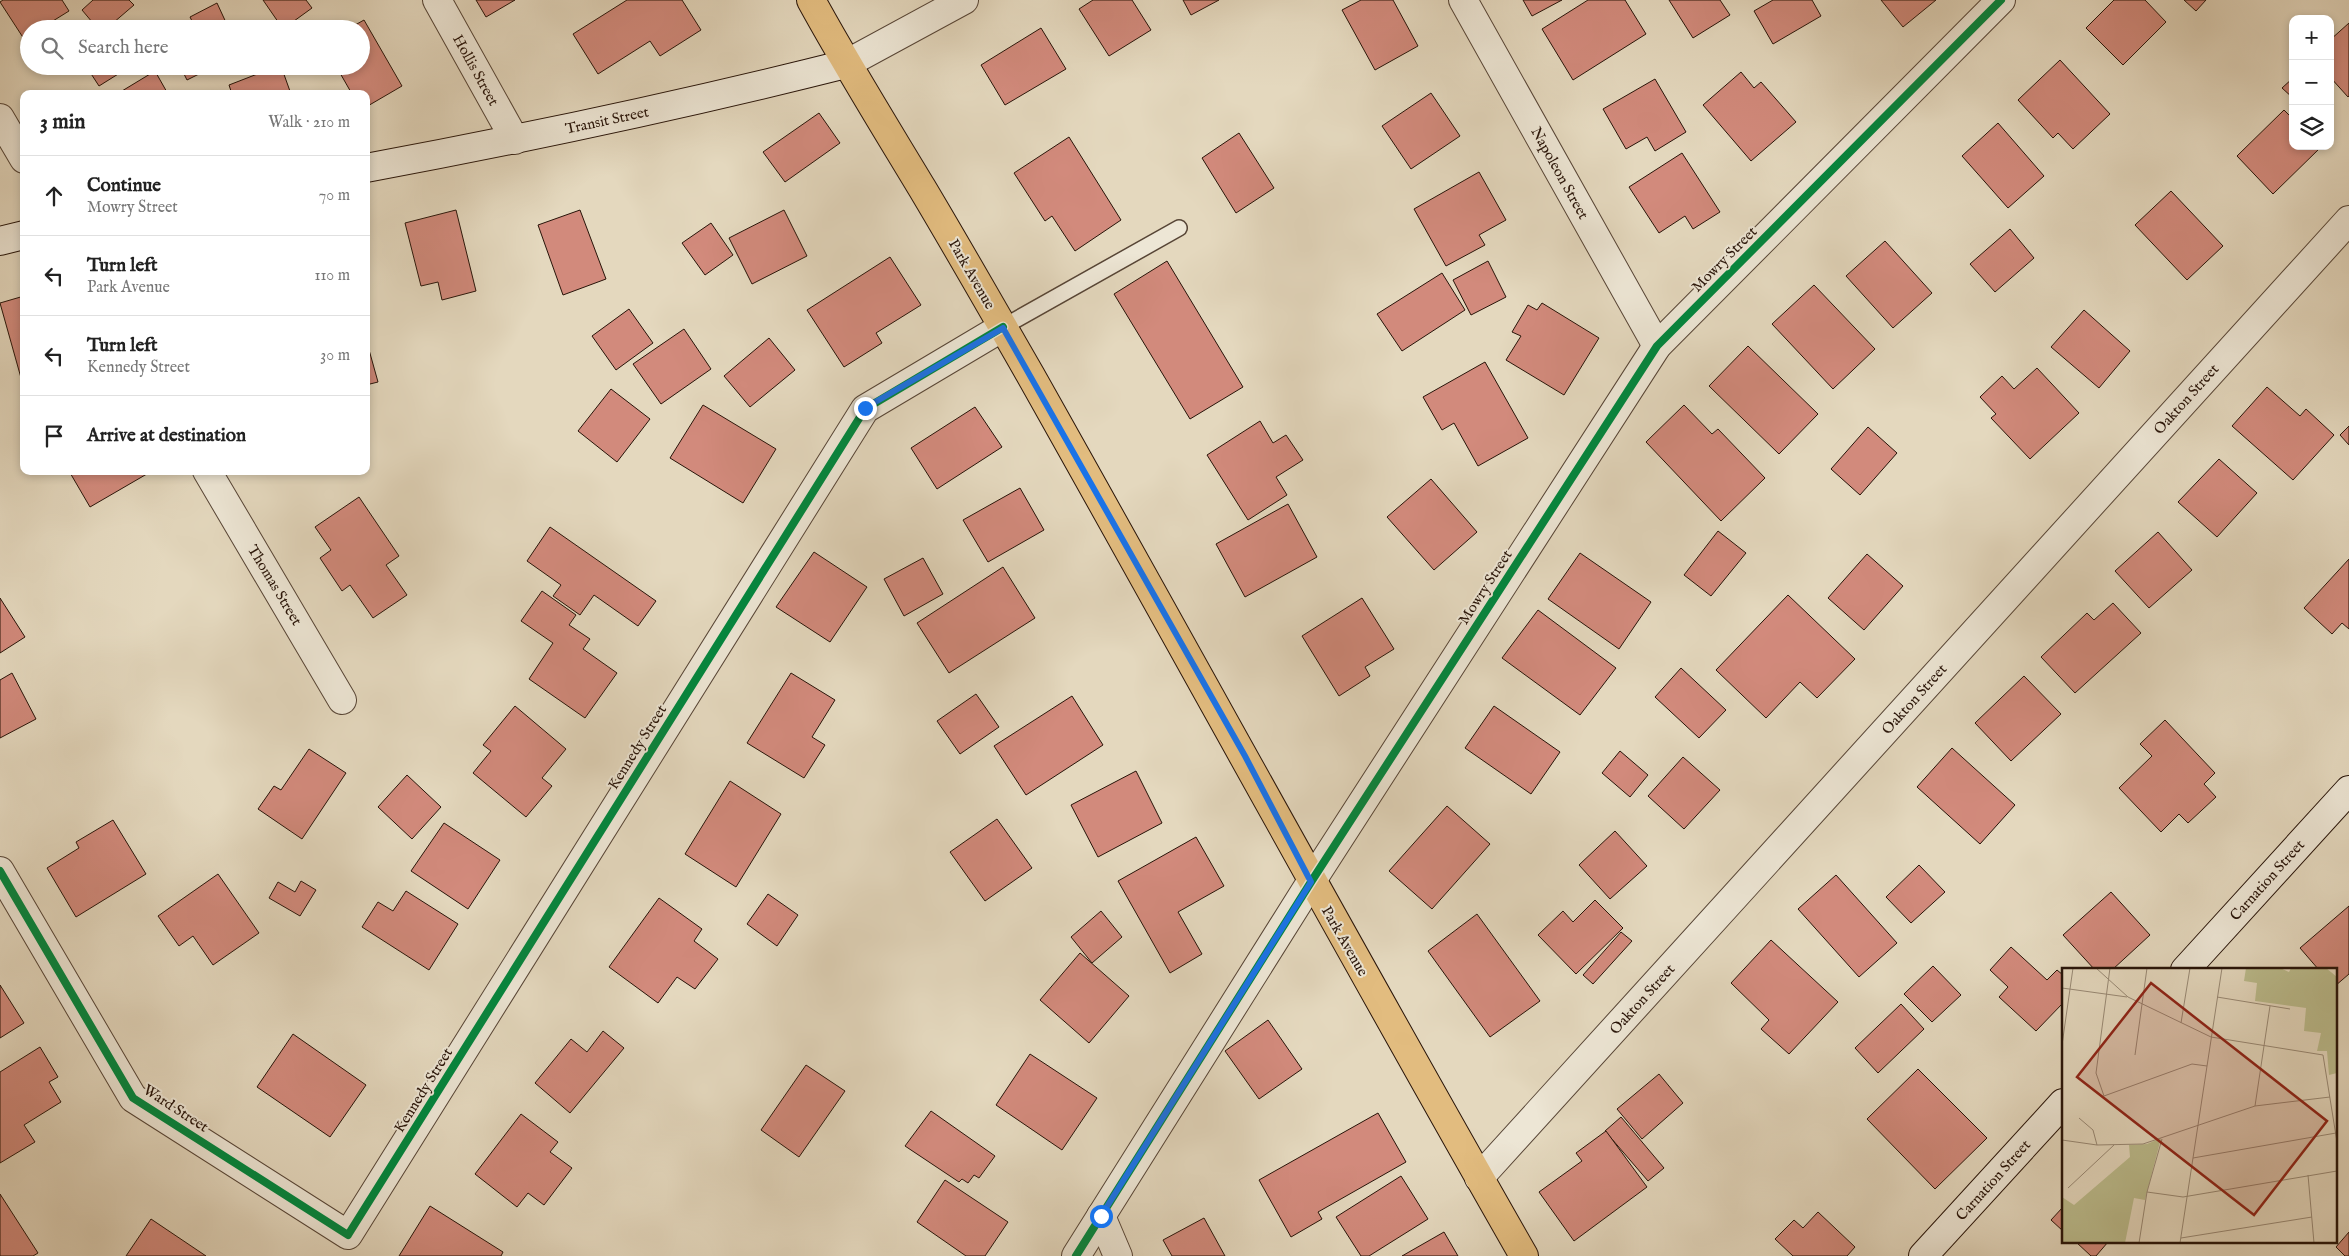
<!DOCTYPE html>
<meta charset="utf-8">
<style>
body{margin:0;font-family:"IM FELL English",serif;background:#f2f2f2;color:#222}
.controls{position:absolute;right:15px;top:15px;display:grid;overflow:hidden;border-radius:10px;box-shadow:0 2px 8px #0003}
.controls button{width:45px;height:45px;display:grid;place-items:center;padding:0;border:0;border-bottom:1px solid #e0e0e0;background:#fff;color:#222;font:25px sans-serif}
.stop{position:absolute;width:15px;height:15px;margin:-11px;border:4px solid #1a73e8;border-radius:50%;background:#fff}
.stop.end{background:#1a73e8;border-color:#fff;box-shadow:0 1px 5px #0008}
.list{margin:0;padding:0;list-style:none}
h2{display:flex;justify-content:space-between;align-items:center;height:65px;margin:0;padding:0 20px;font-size:21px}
h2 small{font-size:16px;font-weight:400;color:#767676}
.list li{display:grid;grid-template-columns:32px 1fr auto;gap:15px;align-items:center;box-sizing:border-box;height:80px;padding:0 20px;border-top:1px solid #e0e0e0}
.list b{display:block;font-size:19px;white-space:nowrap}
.list p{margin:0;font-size:16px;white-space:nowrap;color:#767676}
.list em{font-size:16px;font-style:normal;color:#767676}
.icon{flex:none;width:28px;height:28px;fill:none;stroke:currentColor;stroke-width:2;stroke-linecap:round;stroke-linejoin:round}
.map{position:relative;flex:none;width:2349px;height:1256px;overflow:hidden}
.search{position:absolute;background:#fff;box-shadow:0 2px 8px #0003;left:20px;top:20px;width:350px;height:55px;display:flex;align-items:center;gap:12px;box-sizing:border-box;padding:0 18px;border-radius:28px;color:#767676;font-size:19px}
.panel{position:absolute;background:#fff;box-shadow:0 2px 8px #0003;left:20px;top:90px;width:350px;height:385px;border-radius:10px}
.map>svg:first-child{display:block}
.building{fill:#d28a7c;stroke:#281409}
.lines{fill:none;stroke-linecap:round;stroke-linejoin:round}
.lane-casing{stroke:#574536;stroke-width:18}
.street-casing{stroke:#574536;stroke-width:30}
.secondary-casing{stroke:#281409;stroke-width:30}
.primary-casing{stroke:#281409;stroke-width:30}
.lane{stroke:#ede6d5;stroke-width:15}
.street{stroke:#ede6d5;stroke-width:28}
.secondary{stroke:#ede6d5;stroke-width:28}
.primary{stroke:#e2bc7f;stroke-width:28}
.cycleway-casing{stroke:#ede6d5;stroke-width:11}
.cycleway{stroke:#00873e;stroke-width:8}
.route{stroke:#1a73e8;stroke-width:6}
.labels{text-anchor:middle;stroke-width:4;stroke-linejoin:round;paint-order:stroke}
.street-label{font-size:15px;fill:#281409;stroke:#ede6d5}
.inset-road{fill:none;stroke:#998a76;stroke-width:1}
.view{fill:#8f2418;fill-opacity:0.15;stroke:#8f2418;stroke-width:2.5}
.inset-edge{fill:none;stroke:#281409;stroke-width:2.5}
</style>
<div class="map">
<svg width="2349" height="1256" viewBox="0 0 2349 1256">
<rect width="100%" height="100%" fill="#e4d8be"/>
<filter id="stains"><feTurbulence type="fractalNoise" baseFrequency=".004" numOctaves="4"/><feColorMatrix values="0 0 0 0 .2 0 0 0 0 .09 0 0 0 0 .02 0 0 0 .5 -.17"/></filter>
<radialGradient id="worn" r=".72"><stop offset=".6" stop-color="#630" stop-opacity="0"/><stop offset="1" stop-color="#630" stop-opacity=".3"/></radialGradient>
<!-- building -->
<g class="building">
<polygon points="3,0 62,0 69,11 40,29 29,29 29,36 24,39 0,2"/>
<polygon points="93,0 129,0 134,5 106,29 98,29 82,10"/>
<polygon points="263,0 306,0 312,8 283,29"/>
<polygon points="476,0 515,0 486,17"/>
<polygon points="627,0 682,0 701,30 660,56 650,41 598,74 573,34"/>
<polygon points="1093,0 1132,0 1151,30 1109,56 1079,9"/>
<polygon points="1183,0 1219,0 1191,15"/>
<polygon points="1361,0 1393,0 1418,46 1375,70 1342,10"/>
<polygon points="1523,0 1562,0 1532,16"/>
<polygon points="1588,0 1625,0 1646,34 1573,80 1542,29"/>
<polygon points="1669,0 1720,0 1730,15 1693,38"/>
<polygon points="1773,0 1812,0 1821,16 1773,44 1754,11"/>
<polygon points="1881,0 1936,0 1903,27"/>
<polygon points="2114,0 2145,0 2166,22 2123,65 2086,28"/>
<polygon points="2184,0 2206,0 2196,11"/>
<polygon points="217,3 229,29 196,29 190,17"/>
<polygon points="364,20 402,86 366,107 366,94 352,94 336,66 361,66 361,29 348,29"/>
<polygon points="2349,23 2349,96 2348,97 2330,77 2330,40"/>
<polygon points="1041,28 1066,69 1005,105 981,65"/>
<polygon points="2060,60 2110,114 2073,149 2058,133 2053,138 2018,100"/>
<polygon points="86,66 131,66 99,86"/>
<polygon points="180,66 215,66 187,80"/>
<polygon points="278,66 281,66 291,94 232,94 229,85"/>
<polygon points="155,71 168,94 117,94"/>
<polygon points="1741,72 1754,88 1761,82 1796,122 1751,161 1703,105"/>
<polygon points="2293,78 2293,98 2282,88"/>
<polygon points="1655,79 1686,132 1655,151 1647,137 1626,149 1603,109"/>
<polygon points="1431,93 1460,136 1411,169 1382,126"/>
<polygon points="2284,110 2293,119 2293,146 2320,148 2273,194 2237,156"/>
<polygon points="819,113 840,143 785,182 763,152"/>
<polygon points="1998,123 2044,176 2008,208 1962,156"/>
<polygon points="1239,133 1274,188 1236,213 1202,158"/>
<polygon points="1069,137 1121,220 1075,251 1052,216 1045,221 1014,173"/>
<polygon points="1682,153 1720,212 1693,229 1685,216 1659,233 1629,187"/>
<polygon points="1479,172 1506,220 1479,235 1485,245 1446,266 1414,209"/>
<polygon points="2171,191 2223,246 2187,280 2135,225"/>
<polygon points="456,210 476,291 442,300 438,282 421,286 405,223"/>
<polygon points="580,210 606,279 563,295 538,225"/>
<polygon points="784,210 807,256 752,284 729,238"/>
<polygon points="711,223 733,255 705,275 682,243"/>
<polygon points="2010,229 2034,258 1995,292 1970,264"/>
<polygon points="1885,241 1932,293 1893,328 1846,276"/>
<polygon points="890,257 921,305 876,333 882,343 844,367 807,310"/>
<polygon points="1167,261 1243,387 1190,419 1114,294"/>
<polygon points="1488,261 1506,297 1471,315 1453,280"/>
<polygon points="1442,273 1465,310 1402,351 1377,314"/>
<polygon points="1814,285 1875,349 1833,389 1772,324"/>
<polygon points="24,296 24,384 23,385 0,303"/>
<polygon points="1542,303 1599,338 1564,395 1506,360 1521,336 1512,332 1528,305 1537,310"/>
<polygon points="629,309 653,343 616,370 592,336"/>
<polygon points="2084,310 2130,351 2099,388 2051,347"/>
<polygon points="684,329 711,369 661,404 633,364"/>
<polygon points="769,338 795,370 750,407 724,376"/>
<polygon points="366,339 378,382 366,385"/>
<polygon points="1748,346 1818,414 1779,454 1709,386"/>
<polygon points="1485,362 1528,438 1478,466 1454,423 1442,430 1423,397"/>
<polygon points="2037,368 2079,413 2030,459 1991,418 1996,414 1980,397 2002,376 2014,389"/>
<polygon points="2267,387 2300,416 2306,409 2334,435 2293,480 2232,426"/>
<polygon points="611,389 650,419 617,462 578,431"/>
<polygon points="703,405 776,449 743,503 670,458"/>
<polygon points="1684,405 1712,434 1718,429 1765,478 1721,521 1646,442"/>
<polygon points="975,407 1002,447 937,489 911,448"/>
<polygon points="1260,421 1273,443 1286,435 1303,460 1276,477 1287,495 1248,520 1207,455"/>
<polygon points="2349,426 2349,445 2340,435"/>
<polygon points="1868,427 1897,453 1860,495 1831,469"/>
<polygon points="2219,459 2257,493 2217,537 2178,502"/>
<polygon points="69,471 152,471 90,507"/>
<polygon points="1431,479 1477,532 1434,570 1387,517"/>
<polygon points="1020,488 1044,530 988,562 963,520"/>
<polygon points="359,497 399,556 386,565 407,595 373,618 350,585 342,591 320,558 331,550 315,527"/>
<polygon points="1288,504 1317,557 1245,597 1216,544"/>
<polygon points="550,527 656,601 638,626 594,595 580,615 553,596 561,585 527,561"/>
<polygon points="1718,531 1746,553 1711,596 1684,575"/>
<polygon points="2158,532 2192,570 2149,608 2115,571"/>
<polygon points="814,552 867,587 830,642 776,607"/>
<polygon points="1580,553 1651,602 1619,649 1548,599"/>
<polygon points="1867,554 1903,586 1864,630 1828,598"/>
<polygon points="923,558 943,594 904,616 884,579"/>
<polygon points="2349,559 2349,629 2342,623 2332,634 2304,608"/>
<polygon points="1003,567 1035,618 949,673 917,623"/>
<polygon points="542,591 576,615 569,625 590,639 583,649 617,673 585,718 529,679 553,643 521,621"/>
<polygon points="1788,595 1855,659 1817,698 1800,682 1766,718 1716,670"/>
<polygon points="0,598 25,637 0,653"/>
<polygon points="1362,598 1394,649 1365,667 1370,676 1339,696 1302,636"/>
<polygon points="2113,603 2141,633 2075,693 2041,657 2087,613 2094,620"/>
<polygon points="1538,610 1616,668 1580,715 1502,658"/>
<polygon points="1681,668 1726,710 1699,738 1655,697"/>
<polygon points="12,673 36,719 0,738 0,680"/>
<polygon points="791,673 835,700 812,737 825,745 804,778 747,743"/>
<polygon points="2024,676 2061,714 2011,761 1975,723"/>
<polygon points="976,694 999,727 960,754 937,721"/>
<polygon points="1072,696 1103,745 1026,795 994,746"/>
<polygon points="515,706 566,749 542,778 552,786 526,817 473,773 491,751 483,745"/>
<polygon points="1494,706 1560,752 1531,794 1465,748"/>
<polygon points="2165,720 2215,773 2204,784 2216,797 2188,823 2179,814 2161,832 2119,788 2152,756 2140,744"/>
<polygon points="1952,748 2015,805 1980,844 1917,787"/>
<polygon points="309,749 346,773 302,839 258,809 274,786 281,790"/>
<polygon points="1620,751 1648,775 1630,797 1602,773"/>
<polygon points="1683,757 1720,790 1684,829 1648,796"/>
<polygon points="1136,771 1162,823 1098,857 1071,805"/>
<polygon points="407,775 441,807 412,839 378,807"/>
<polygon points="730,781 781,814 736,887 685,854"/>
<polygon points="1447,806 1490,844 1432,909 1389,871"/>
<polygon points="997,819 1032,868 985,901 950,852"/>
<polygon points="113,820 146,874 76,917 47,868 79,848 76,842"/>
<polygon points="444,823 500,860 468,909 411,871"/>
<polygon points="1615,831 1647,866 1610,899 1579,865"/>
<polygon points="1196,837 1224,886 1178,912 1202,954 1170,973 1118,881"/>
<polygon points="1919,865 1945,892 1911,923 1886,897"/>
<polygon points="218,874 259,933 213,965 193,936 179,946 158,916"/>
<polygon points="1836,875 1897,943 1859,977 1798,909"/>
<polygon points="301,881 316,890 300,916 269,898 278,882 295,892"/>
<polygon points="406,891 458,924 429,970 362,927 378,902 393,911"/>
<polygon points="2111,892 2150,935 2112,970 2095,970 2063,935"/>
<polygon points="768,894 798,915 777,946 747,924"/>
<polygon points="659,898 702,929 694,941 718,959 695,989 677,977 658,1003 609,967"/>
<polygon points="1595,900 1623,928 1576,974 1538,935 1563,911 1573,922"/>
<polygon points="2349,906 2349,974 2335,986 2335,970 2319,970 2300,948"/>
<polygon points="1101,911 1122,937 1092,963 1071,937"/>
<polygon points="1477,914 1540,1001 1490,1037 1428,951"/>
<polygon points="1621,932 1632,941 1593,984 1583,975"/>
<polygon points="1771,940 1838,1002 1789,1054 1761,1029 1769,1020 1731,983"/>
<polygon points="2011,947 2047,980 2057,970 2063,975 2063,1003 2036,1031 1999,997 2008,987 1990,970"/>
<polygon points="1080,953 1129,996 1089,1043 1040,1000"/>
<polygon points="1933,966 1961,995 1932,1022 1904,994"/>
<polygon points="0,985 24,1023 0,1038"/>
<polygon points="1901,1004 1924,1029 1878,1073 1855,1048"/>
<polygon points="1268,1020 1302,1069 1259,1099 1225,1051"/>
<polygon points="603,1031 624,1048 570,1113 535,1083 571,1039 587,1052"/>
<polygon points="293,1034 366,1085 330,1137 257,1087"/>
<polygon points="40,1047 58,1077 49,1082 61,1102 24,1125 35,1142 0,1163 0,1072"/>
<polygon points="1030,1054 1097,1098 1062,1150 996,1105"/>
<polygon points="806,1065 845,1091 799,1157 761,1130"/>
<polygon points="1918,1069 1987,1138 1935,1189 1867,1119"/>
<polygon points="1659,1074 1683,1103 1642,1139 1617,1109"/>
<polygon points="931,1111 995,1156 979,1178 974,1175 968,1183 962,1179 959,1182 905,1146"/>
<polygon points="1378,1113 1406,1162 1318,1212 1322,1219 1291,1237 1259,1180"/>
<polygon points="521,1114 558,1142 550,1152 572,1168 544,1205 528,1193 517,1207 475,1174"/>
<polygon points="1621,1117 1664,1168 1648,1181 1605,1131"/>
<polygon points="1606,1131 1647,1187 1574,1241 1539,1192 1582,1161 1576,1153"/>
<polygon points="1401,1176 1428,1219 1369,1256 1361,1256 1336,1217"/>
<polygon points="945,1180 1008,1222 985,1256 966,1256 917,1222"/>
<polygon points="0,1194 38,1253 33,1256 0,1256"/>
<polygon points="430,1206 503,1252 501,1256 399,1256"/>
<polygon points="2063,1207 2063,1231 2051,1220"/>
<polygon points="1818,1212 1855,1247 1847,1256 1793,1256 1775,1239 1794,1220 1803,1228"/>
<polygon points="1204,1218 1225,1256 1172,1256 1163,1240"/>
<polygon points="151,1219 206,1256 126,1256"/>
<polygon points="1444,1232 1458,1256 1402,1256"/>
<polygon points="2349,1232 2349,1256 2345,1256 2336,1247"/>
<polygon points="2076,1242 2108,1242 2096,1256 2091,1256"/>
</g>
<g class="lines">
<defs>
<polyline id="lane" points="1003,327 1179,228"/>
<g id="street">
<polyline points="437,0 515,140"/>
<polyline points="1463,0 1657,346"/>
<polyline points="846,64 964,0"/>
<polyline points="0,118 24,159"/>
<polyline points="207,471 342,700"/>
<polyline points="0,871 133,1098 348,1235 865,409 1003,327"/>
<polyline points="1479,1178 2349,220"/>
<polyline points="1101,1216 1118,1256"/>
<polyline points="1076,1256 1311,882 1657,346 2001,0"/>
</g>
<g id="secondary">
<path d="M366,168c161,-30 321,-64 480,-104"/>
<polyline points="0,241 24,235"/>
<polyline points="2185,970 2349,790"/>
<polyline points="1923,1256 2063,1103"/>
</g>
<path id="primary" d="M811,0c35,64 73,125 111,188 37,62 73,125 109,188 165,293 326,588 493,880"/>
</defs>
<!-- lane casing -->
<use href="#lane" class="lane-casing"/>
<!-- street casing -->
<use href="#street" class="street-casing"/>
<!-- secondary casing -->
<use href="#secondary" class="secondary-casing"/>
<!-- primary casing -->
<use href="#primary" class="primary-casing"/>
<!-- lane -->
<use href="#lane" class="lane"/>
<!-- street -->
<use href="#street" class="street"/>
<!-- secondary -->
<use href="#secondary" class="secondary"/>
<!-- primary -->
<use href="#primary" class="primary"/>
<defs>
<g id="cycleway">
<polyline points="0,871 133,1098 348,1235 865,409 1003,327"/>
<polyline points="1076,1256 1311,882 1657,346 2001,0"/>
</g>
</defs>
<!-- cycleway casing -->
<use href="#cycleway" class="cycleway-casing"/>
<!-- cycleway -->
<use href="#cycleway" class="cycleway"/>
</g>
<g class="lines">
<!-- route -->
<polyline class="route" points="865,408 1003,328 1245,756 1311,882 1101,1216"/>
</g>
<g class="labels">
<!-- street labels -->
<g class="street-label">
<text transform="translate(476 70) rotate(61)" y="5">Hollis Street</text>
<text transform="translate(607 120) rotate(-12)" y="5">Transit Street</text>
<text transform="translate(1560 173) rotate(61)" y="5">Napoleon Street</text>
<text transform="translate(1724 259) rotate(-45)" y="5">Mowry Street</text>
<text transform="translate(972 274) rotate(60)" y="5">Park Avenue</text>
<text transform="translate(2186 399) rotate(-48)" y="5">Oakton Street</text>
<text transform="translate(275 585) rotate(59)" y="5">Thomas Street</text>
<text transform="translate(1485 587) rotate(-57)" y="5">Mowry Street</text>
<text transform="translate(1914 699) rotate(-48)" y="5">Oakton Street</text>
<text transform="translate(637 747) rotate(-58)" y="5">Kennedy Street</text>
<text transform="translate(2267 880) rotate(-48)" y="5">Carnation Street</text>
<text transform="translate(1345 941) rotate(60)" y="5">Park Avenue</text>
<text transform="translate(1642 999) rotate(-48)" y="5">Oakton Street</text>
<text transform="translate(423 1090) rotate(-58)" y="5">Kennedy Street</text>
<text transform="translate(176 1108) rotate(33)" y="5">Ward Street</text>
<text transform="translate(1993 1180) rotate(-48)" y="5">Carnation Street</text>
</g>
</g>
<!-- overview -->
<g transform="translate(2062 968)">
<rect width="275" height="275" fill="#e4d8be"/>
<path d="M184,0h34l9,4 2,-4h35l11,9v96l-8,2 -2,-24h-10l4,-18 -17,-2 2,-23 -51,-7 2,-18 -13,-2zM99,170l-16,62 -11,-2 -9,45h-63v-46l12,8 56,-48 -1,-12 18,-1z" fill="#bbbc8d"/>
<path class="inset-road" d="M34,0l32,29 83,40 112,18 14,87M48,0l-14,105 8,23 88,-32 15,2M0,20l65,9M155,29l73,12M119,55l9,-55M0,77l11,-77M73,87l12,-87M193,138l15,-100M17,150l14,12 4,15M0,172l35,5 46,-1 112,-38 75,-9M131,190l143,-25M246,207l6,68M6,220l46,-43M85,224l36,5 154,-26M119,270l131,-21M77,275l8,-51 15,-53M118,275l42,-275"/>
<path class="view" d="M89,15l176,138 -73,94 -177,-138z"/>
<rect width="275" height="275" class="inset-edge"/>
</g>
<rect width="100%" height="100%" filter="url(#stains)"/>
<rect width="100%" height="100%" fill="url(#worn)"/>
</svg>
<div class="controls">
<button>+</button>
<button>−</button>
<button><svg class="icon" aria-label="layers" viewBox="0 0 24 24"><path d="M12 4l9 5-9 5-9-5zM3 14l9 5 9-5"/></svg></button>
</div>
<div class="stop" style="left:1101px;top:1216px"></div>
<div class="stop end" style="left:865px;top:408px"></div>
<div class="search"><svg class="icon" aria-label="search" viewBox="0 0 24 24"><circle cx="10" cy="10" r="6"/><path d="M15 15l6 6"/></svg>Search here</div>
<section class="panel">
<h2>3 min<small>Walk · 210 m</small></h2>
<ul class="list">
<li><svg class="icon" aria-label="ahead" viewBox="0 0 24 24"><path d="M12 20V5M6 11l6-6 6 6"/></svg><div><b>Continue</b><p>Mowry Street</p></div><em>70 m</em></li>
<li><svg class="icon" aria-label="left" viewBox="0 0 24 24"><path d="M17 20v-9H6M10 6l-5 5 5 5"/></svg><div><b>Turn left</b><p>Park Avenue</p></div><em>110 m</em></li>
<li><svg class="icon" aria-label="left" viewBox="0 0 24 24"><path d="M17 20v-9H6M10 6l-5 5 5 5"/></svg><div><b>Turn left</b><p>Kennedy Street</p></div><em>30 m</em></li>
<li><svg class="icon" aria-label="arrive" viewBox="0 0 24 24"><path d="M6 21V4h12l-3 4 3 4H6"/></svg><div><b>Arrive at destination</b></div></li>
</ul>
</section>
</div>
